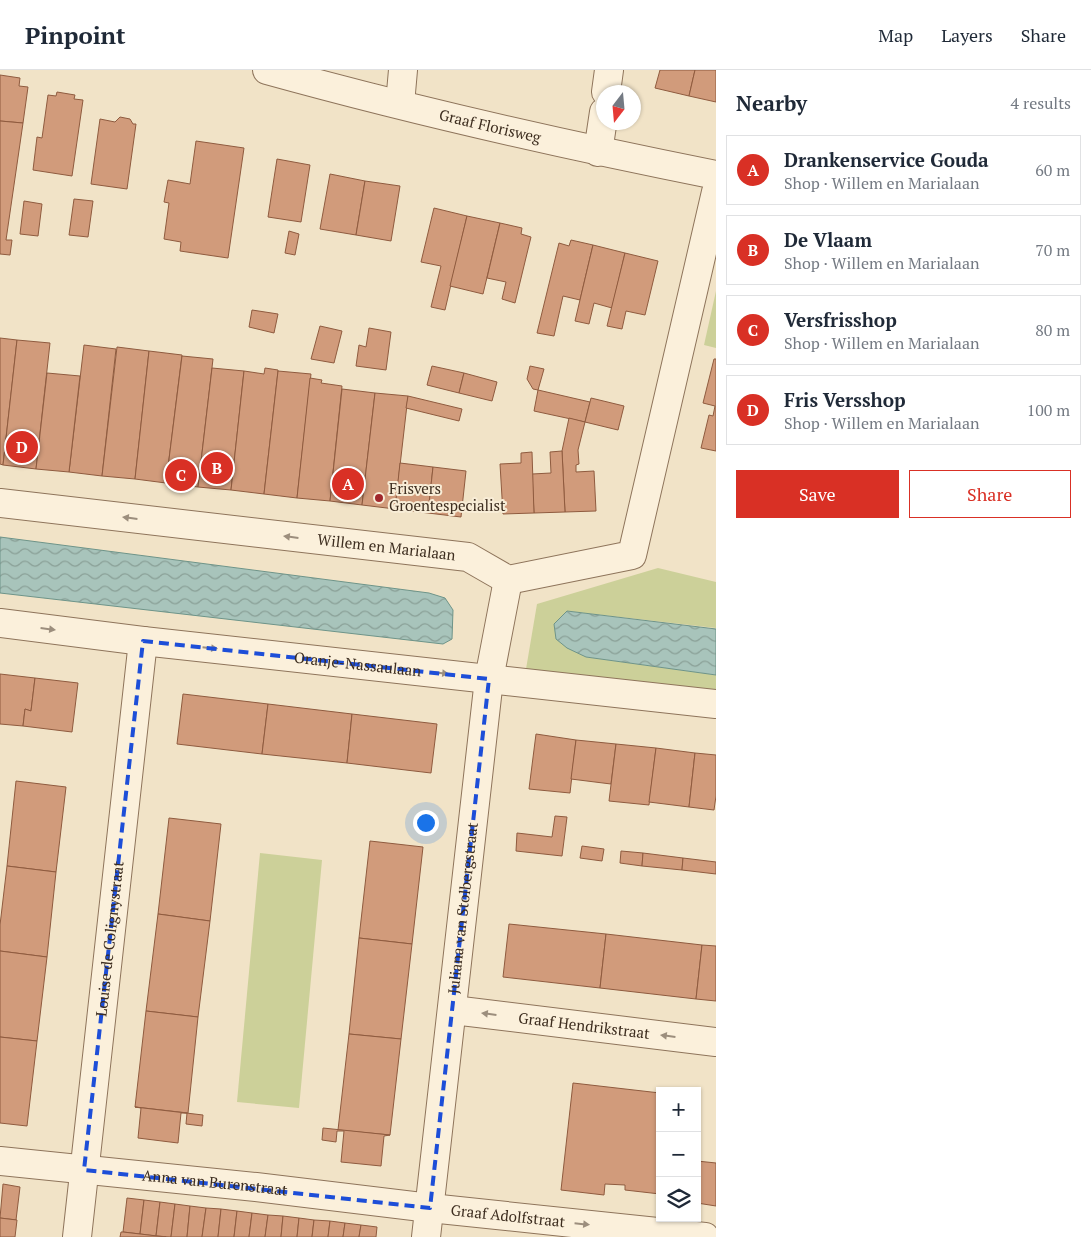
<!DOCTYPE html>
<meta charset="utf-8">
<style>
body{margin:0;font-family:"PT Serif",serif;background:#f6f6f7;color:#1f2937}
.controls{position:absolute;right:15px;bottom:15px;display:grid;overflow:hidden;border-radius:0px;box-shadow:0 1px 4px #0004}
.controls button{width:45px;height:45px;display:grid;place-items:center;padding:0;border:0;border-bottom:1px solid #e0e1e3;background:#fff;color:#1f2937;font:25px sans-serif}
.compass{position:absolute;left:596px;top:15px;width:45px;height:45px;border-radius:50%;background:#fff;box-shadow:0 1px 4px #0004;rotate:196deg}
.you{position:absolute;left:425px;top:752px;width:18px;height:18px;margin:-12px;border:4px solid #fff;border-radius:50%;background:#1a73e8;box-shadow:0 0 0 8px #1a73e833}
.badge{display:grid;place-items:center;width:32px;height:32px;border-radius:50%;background:#d93025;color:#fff;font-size:16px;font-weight:700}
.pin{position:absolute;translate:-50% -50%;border:2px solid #fff;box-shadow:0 1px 5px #0006}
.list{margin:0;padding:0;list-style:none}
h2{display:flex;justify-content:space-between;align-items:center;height:65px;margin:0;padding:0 20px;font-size:21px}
h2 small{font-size:16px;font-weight:400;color:#747a83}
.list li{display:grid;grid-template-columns:32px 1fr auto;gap:15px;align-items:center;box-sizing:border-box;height:70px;margin:0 10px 10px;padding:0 10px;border:1px solid #e0e1e3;border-radius:0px}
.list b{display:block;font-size:19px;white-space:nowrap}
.list p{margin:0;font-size:16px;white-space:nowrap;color:#747a83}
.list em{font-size:16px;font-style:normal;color:#747a83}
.actions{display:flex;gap:10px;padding:15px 20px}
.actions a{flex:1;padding:11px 0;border:1px solid #d93025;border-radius:0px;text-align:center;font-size:18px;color:#d93025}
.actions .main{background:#d93025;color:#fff}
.icon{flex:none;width:28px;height:28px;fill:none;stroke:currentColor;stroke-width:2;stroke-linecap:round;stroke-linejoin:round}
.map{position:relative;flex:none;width:716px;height:1167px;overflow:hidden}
header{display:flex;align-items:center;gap:30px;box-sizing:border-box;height:70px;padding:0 25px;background:#fff;border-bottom:1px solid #e0e1e3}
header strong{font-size:24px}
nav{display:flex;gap:28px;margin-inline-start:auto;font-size:18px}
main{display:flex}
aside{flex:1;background:#fff}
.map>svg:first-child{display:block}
.green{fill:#ccd099}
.water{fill:url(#water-waves);stroke:#6e9489}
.building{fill:#d19b7b;stroke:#8f5b3f}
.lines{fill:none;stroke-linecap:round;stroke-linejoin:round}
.minor-casing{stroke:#8e745b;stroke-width:30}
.tertiary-casing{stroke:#8e745b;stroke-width:30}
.minor{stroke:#fbf0db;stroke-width:28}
.tertiary{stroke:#fbf0db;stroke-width:28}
.oneway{fill:#9c8e7d}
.marked{fill:none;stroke:#1d4ed8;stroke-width:4;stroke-dasharray:10 6;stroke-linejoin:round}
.poi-dot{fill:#a1272c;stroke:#f8edd7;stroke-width:2}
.labels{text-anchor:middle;stroke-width:4;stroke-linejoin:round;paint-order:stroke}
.street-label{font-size:15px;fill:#3d2d1f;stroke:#f8edd7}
.poi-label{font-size:15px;fill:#3d2d1f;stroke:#f8edd7;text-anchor:start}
</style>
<header>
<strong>Pinpoint</strong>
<nav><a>Map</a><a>Layers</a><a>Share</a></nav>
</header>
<main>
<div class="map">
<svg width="716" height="1167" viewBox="0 0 716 1167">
<defs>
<pattern id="water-waves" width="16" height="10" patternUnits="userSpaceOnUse" patternTransform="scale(1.25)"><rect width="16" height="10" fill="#a8c4bb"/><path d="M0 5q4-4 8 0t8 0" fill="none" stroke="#8aa097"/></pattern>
</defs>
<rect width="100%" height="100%" fill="#f1e3c7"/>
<!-- green -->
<g class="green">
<polygon points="716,221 716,278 704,275"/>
<polygon points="658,498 716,512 716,558 567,541 586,587 716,605 716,625 525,605 537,534"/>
<polygon points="260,783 322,790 299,1038 237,1032"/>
</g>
<!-- water -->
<g class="water">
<polygon points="0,467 429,523 445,528 453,540 452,569 443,574 0,523"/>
<polygon points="567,541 716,559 716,605 586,587 567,578 556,569 554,554"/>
</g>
<!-- building -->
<g class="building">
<polygon points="660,0 695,0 689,26 655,18"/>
<polygon points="695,0 716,0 716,32 689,26"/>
<polygon points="0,5 20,8 19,16 28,17 23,53 0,51"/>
<polygon points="57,22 75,25 74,29 83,30 72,106 33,100 37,67 42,68 48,25 56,26"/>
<polygon points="120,47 130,49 133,54 136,54 127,119 91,114 100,49 115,52"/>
<polygon points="0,51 23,53 6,170 12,170 10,185 0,184"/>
<polygon points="196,71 244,78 228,188 180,181 181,172 164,169 169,133 164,132 168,110 190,114"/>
<polygon points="277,89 310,95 301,152 268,147"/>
<polygon points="330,104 365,111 356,165 320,159"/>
<polygon points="365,111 400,116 391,171 356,165"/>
<polygon points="74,129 93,131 88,167 69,165"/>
<polygon points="24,131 42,134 38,166 20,164"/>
<polygon points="434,138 467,146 445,240 431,237 441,196 421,192"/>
<polygon points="467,146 500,153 483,224 450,216"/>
<polygon points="500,153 522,158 521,164 531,167 515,233 502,229 506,212 487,208"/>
<polygon points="289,161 299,164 295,185 285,183"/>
<polygon points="571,170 593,175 580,230 563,226 554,266 537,263 559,173 569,176"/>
<polygon points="593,175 625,183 612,238 594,233 589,254 575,251"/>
<polygon points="625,183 658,191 645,245 626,241 622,259 607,256"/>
<polygon points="252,240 278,244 274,263 249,257"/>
<polygon points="320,256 342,261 334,293 311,289"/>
<polygon points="369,258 391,262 386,300 356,296 359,275 366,277"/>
<polygon points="0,268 17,270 3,395 0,394"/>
<polygon points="17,270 50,273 36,399 3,395"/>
<polygon points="84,275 116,279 102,406 69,402"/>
<polygon points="117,277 149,281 135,409 102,406"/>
<polygon points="149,281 182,285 166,413 135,409"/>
<polygon points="182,286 213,289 198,417 166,413"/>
<polygon points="714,289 716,289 716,381 701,378 709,345 713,346 715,336 703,333"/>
<polygon points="432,296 464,303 459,323 427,315"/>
<polygon points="530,296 544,299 538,320 533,319 527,309"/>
<polygon points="212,298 244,301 231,420 198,417"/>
<polygon points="265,298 278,300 278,301 264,424 231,420 244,301 264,304"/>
<polygon points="278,301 311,304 297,428 264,424"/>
<polygon points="47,303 80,306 69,402 36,399"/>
<polygon points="464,303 497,312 492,331 459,323"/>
<polygon points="310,308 322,310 321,313 342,316 330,431 297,428"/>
<polygon points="342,319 375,323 362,435 330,431"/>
<polygon points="538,320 590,332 585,352 534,341"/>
<polygon points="375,323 408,326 395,439 362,435"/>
<polygon points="408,326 462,339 459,351 406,338"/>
<polygon points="591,328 624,336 618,360 585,352"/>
<polygon points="569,348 585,352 578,380 579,394 576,395 576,402 594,401 596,441 565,442 562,381"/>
<polygon points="562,381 565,442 534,443 532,404 551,403 550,382"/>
<polygon points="532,382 534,443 503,444 500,394 521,393 521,383"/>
<polygon points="400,393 433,397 428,443 395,439"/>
<polygon points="433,397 466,401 461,447 428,443"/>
<polygon points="0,604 35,608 31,641 25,639 23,656 0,654"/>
<polygon points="35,608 78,613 72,662 23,656 25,639 31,641"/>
<polygon points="183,624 268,634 262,684 177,674"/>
<polygon points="268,634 352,644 347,693 262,684"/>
<polygon points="352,644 437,654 431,703 347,693"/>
<polygon points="536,664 576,670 570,723 529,719"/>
<polygon points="576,670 616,674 611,714 571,709"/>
<polygon points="616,674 656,678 649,735 609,731"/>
<polygon points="656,678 695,683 689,737 649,732"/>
<polygon points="695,683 716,685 716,726 714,740 689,737"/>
<polygon points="16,711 66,717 56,802 7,796"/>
<polygon points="555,746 567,747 562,786 516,781 517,763 552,767"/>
<polygon points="169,748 221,754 210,851 158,844"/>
<polygon points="370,771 423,777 412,874 359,868"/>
<polygon points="582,776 604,779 602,791 580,788"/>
<polygon points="621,781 643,783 642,796 620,793"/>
<polygon points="643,783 683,788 682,800 642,796"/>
<polygon points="683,788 716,792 716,804 682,800"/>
<polygon points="7,796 56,802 47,887 0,881 0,855"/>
<polygon points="158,844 210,851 198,947 146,941"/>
<polygon points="509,854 606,864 600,918 503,907"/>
<polygon points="606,864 702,875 696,929 600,918"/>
<polygon points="359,868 412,874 401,969 349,964"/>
<polygon points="702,875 716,876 716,931 696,929"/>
<polygon points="0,881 47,887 37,971 0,967"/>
<polygon points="146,941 198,947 188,1043 135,1037"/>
<polygon points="349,964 401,969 390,1065 338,1060"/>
<polygon points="0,967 37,971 27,1056 0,1053"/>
<polygon points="573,1013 660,1023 660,1124 625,1120 625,1115 605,1114 604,1125 561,1120"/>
<polygon points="135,1037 203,1045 202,1056 186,1054 187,1043 181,1043 178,1073 138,1068 141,1038"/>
<polygon points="323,1058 390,1065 384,1066 381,1096 341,1092 344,1061 337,1061 336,1072 322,1070"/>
<polygon points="697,1091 716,1093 716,1136 697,1133"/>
<polygon points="3,1114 20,1117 16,1150 0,1148"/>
<polygon points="127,1128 144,1130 140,1164 123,1162"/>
<polygon points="144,1130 160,1132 156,1166 140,1164"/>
<polygon points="160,1132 175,1134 171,1167 156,1166"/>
<polygon points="175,1134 190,1136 187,1167 171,1167"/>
<polygon points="190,1136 206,1138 202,1167 187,1167"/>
<polygon points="206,1138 221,1139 218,1167 202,1167"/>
<polygon points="221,1139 237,1141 234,1167 218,1167"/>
<polygon points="237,1141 252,1143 249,1167 234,1167"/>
<polygon points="252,1143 268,1145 265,1167 249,1167"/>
<polygon points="268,1145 283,1146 281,1167 265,1167"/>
<polygon points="283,1146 299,1148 297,1167 281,1167"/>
<polygon points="0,1148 17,1150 15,1167 0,1167"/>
<polygon points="299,1148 314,1150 312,1167 297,1167"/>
<polygon points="314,1150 330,1151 328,1167 312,1167"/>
<polygon points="330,1151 345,1153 343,1167 328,1167"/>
<polygon points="345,1153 361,1155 359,1167 343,1167"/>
<polygon points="361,1155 377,1157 376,1167 359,1167"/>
<polygon points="121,1162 123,1162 166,1167 120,1167"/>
</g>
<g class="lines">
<defs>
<g id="minor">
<polyline points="606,22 609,0"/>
<polyline points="400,34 403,0"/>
<polyline points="598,82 604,42"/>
<path id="s1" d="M0,433l468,54 40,23 124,-25 84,-363"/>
<path id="s2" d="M0,553l143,18 573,63"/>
<path id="s3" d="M453,940l263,32"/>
<path id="s4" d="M0,1091l256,26 174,21 275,29"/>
<path id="s5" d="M77,1167l66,-596"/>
<path id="s6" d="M426,1167l63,-558 19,-99"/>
</g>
<g id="tertiary">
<path id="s7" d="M267,0c148,41 298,75 449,105"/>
</g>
</defs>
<!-- minor casing -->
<use href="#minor" class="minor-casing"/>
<!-- tertiary casing -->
<use href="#tertiary" class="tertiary-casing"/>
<!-- minor -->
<use href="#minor" class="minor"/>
<!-- tertiary -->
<use href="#tertiary" class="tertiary"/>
</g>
<!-- one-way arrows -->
<defs><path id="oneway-solid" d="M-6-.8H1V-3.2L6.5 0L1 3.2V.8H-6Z" transform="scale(1.25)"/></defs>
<g class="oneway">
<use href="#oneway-solid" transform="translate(130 448) rotate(-173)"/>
<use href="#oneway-solid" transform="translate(291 467) rotate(-173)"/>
<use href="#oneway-solid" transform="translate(48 559) rotate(7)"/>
<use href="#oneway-solid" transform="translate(210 578) rotate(6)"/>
<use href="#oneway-solid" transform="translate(441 603) rotate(6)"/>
<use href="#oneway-solid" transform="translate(489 944) rotate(-173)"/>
<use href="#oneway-solid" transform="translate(668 966) rotate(-173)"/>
<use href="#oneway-solid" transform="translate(582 1154) rotate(6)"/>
</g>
<!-- marked area -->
<path class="marked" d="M143,571l346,38 -59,529 -346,-38z"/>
<!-- markers -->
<circle class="poi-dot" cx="379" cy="428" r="5"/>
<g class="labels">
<!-- street labels -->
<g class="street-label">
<text dy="5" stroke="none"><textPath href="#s7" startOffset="230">Graaf Florisweg</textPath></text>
<text dy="5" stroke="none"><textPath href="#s1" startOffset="389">Willem en Marialaan</textPath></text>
<text dy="5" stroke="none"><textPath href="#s2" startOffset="360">Oranje-Nassaulaan</textPath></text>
<text dy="5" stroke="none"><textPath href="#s6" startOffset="331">Juliana van Stolbergstraat</textPath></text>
<text dy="5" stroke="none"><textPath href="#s5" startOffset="300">Louise de Colignystraat</textPath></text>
<text dy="5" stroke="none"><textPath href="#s3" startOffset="132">Graaf Hendrikstraat</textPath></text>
<text dy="5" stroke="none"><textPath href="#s4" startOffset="216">Anna van Burenstraat</textPath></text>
<text dy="5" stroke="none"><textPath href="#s4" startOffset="511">Graaf Adolfstraat</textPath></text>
</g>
<!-- poi labels -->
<g class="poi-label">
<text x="389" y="424">Frisvers<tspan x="389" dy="17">Groentespecialist</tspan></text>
</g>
</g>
</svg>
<div class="controls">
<button>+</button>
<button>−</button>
<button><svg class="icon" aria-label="layers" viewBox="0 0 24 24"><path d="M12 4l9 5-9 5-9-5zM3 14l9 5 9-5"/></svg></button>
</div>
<svg class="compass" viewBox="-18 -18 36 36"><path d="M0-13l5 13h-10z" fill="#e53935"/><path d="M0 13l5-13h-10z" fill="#747a83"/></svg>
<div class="you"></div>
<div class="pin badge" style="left:348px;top:414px">A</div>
<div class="pin badge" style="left:217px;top:398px">B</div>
<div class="pin badge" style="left:181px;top:405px">C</div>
<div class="pin badge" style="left:22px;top:377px">D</div>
</div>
<aside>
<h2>Nearby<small>4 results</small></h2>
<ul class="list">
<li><span class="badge">A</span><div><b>Drankenservice Gouda</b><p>Shop · Willem en Marialaan</p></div><em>60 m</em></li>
<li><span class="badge">B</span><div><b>De Vlaam</b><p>Shop · Willem en Marialaan</p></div><em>70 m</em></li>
<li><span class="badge">C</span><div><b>Versfrisshop</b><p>Shop · Willem en Marialaan</p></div><em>80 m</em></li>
<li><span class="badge">D</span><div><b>Fris Versshop</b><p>Shop · Willem en Marialaan</p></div><em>100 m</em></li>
</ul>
<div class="actions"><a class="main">Save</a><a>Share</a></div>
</aside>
</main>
